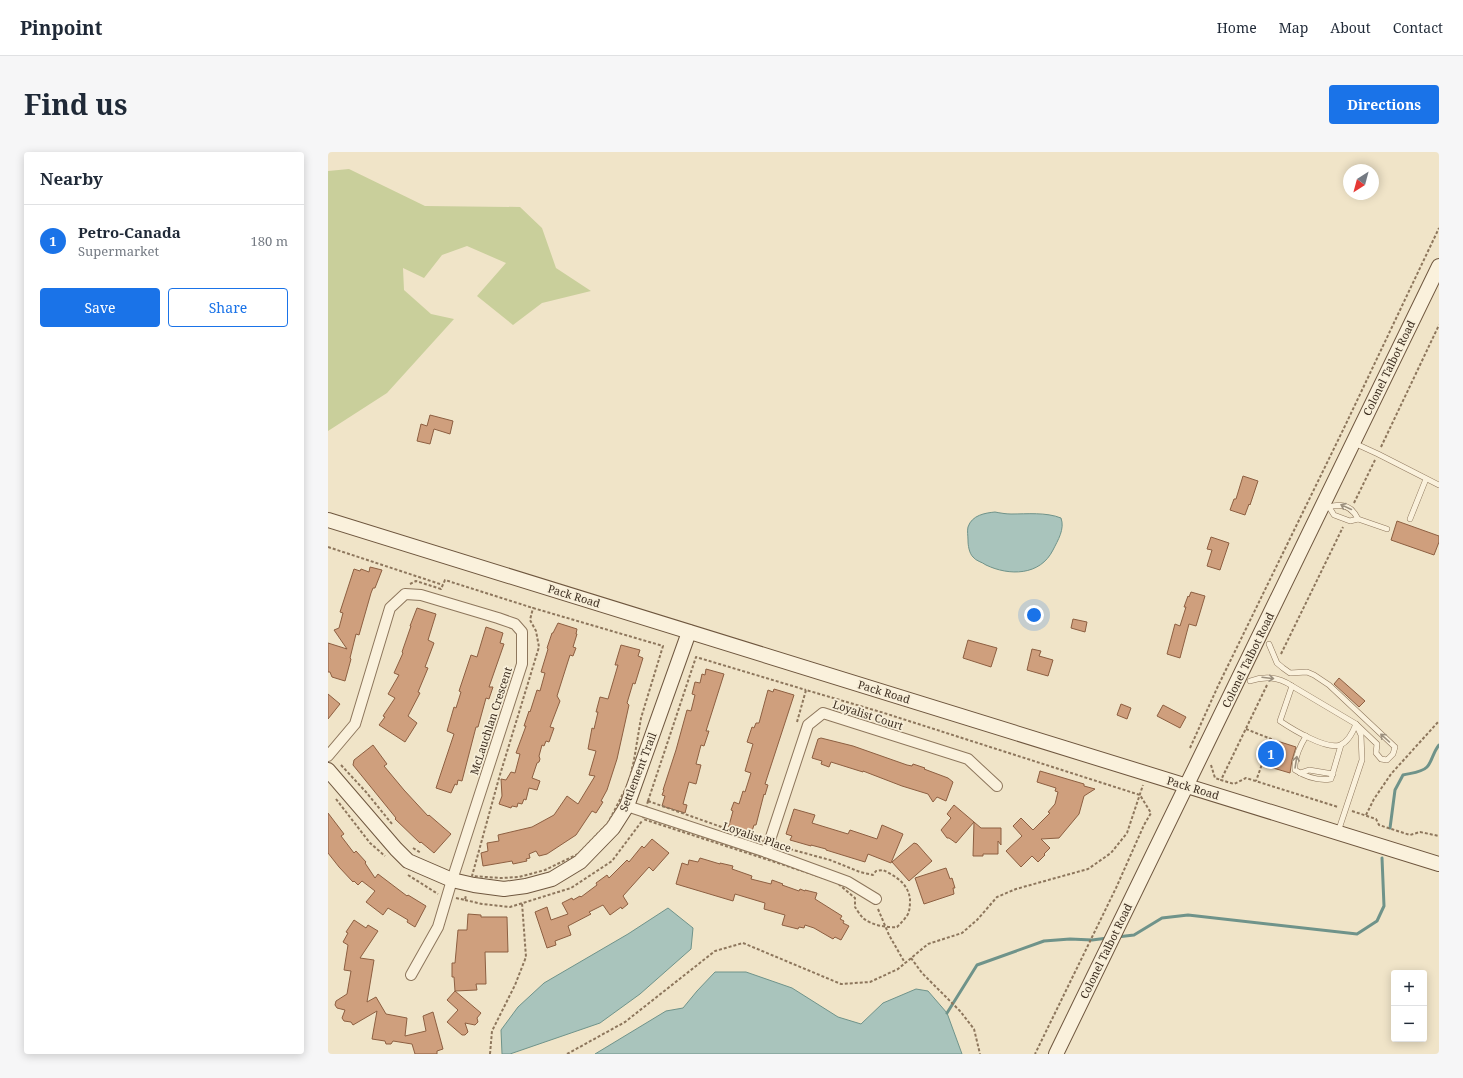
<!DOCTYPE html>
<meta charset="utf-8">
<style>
body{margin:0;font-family:"Noto Serif",serif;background:#f6f6f7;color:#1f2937}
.controls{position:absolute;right:12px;bottom:12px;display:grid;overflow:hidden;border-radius:4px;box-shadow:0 2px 10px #0003}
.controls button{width:36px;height:36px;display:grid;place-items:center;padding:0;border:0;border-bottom:1px solid #e0e1e3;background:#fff;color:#1f2937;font:20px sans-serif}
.compass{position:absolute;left:1015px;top:12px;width:36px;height:36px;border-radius:50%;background:#fff;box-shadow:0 2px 10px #0003;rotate:216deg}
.you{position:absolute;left:706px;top:463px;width:14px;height:14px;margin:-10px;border:3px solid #fff;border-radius:50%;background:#1a73e8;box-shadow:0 0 0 6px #1a73e833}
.badge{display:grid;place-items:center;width:26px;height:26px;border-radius:50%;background:#1a73e8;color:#fff;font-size:13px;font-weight:700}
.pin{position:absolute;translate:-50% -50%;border:2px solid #fff;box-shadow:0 1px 4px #0006}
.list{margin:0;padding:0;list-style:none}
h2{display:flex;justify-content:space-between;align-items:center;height:52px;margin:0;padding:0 16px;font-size:17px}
h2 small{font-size:13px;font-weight:400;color:#747a83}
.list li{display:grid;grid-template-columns:26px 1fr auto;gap:12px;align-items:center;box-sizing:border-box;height:72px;padding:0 16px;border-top:1px solid #e0e1e3}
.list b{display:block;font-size:15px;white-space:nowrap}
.list p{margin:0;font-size:13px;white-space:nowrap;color:#747a83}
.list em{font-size:13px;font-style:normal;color:#747a83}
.actions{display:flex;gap:8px;padding:12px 16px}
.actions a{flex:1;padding:9px 0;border:1px solid #1a73e8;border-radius:4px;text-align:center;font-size:14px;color:#1a73e8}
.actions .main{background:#1a73e8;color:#fff}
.map{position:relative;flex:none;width:1111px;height:902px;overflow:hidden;border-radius:4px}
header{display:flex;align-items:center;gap:24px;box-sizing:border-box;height:56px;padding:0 20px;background:#fff;border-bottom:1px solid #e0e1e3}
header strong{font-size:19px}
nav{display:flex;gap:22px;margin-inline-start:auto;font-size:14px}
.intro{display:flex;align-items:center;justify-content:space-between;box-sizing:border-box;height:96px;padding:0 24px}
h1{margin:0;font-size:28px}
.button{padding:10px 18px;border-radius:4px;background:#1a73e8;color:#fff;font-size:14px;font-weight:700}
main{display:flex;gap:24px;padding:0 24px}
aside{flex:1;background:#fff;border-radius:4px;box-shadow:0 2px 10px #0003}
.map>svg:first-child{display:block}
.green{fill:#c9cf9b}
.water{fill:#a9c4bc;stroke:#6f938a}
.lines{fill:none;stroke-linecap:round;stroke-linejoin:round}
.stream{stroke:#6f938a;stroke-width:3}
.building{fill:#cf9f7d;stroke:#8d5f41}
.lane-casing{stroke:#8d765c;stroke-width:6}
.street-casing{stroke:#8d765c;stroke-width:12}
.secondary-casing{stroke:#6f573f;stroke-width:16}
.path{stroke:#8d765c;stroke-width:2;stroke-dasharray:3 2;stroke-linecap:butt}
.lane{stroke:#faf1dc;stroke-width:5}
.street{stroke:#faf1dc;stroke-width:10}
.secondary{stroke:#faf1dc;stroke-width:14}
.oneway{stroke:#9c907e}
.labels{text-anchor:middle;stroke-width:3.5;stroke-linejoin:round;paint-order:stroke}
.street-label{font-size:11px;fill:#3d2e20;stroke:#f7eed8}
</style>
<header>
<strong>Pinpoint</strong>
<nav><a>Home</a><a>Map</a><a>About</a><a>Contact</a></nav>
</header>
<div class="intro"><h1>Find us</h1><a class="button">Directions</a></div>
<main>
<aside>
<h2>Nearby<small></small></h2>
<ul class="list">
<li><span class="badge">1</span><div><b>Petro-Canada</b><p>Supermarket</p></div><em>180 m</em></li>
</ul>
<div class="actions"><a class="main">Save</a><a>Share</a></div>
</aside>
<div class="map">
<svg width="1111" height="902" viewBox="0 0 1111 902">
<rect width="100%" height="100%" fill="#f0e4c8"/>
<!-- green -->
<polygon class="green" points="21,17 97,54 192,55 214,76 228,116 263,139 214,151 185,173 149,144 178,111 139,94 114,103 96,126 75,116 76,138 103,162 126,167 59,241 0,279 0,19"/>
<!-- water -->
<g class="water">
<path d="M667,360c5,1 11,2 16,2 16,0 35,-2 50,4 4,11 -3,22 -8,32 -13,26 -44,26 -67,15 -4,-3 -10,-4 -13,-8 -4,-4 -5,-12 -5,-17 0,-4 -1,-9 0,-13 4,-12 17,-14 27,-15z"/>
<polygon points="340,756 365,776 363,797 312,842 272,871 182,902 174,902 173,878 190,855 216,831 300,782"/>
<polygon points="387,820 418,820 464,836 510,865 533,872 555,851 588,837 600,839 619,861 634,902 267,902 338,859 355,856 369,839"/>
</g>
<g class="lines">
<!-- stream -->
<g class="stream">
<path d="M1062,676l5,-38 8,-15c7,-2 18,-2 24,-8 5,-5 6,-15 12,-22"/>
<polyline points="789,785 806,783 834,766 860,763 1029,782 1049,769 1056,754 1054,706"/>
<polyline points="619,861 649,813 716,789 742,787 764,788 780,786"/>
</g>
</g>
<!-- building -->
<g class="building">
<polygon points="102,263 125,269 122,282 106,277 102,292 89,289 93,272 99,274"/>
<polygon points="915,324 930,329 922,353 921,352 917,363 902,358 906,347 908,347"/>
<polygon points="1069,369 1111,384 1111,390 1106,403 1063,388"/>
<polygon points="883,385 901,391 892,418 879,414 884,398 879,397"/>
<polygon points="42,415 54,418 47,436 45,436 43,441 31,483 28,482 22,506 23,507 17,529 4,525 2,520 0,520 0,491 19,497 6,478 11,476 15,461 12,460 26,417 32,419 33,417 41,420"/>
<polygon points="863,440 877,444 868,474 861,472 852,506 839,502 847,472 852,474 858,455 856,455 860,444 861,445"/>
<polygon points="89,456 108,462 100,488 106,491 97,515 100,516 90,540 92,541 80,564 89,571 77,590 51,573 57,565 55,564 67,546 60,542 71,523 66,521 75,501 74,500 83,474 82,474"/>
<polygon points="745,467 759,470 757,480 743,476"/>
<polygon points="230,471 249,477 248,482 249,482 245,495 248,496 245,504 242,503 229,544 232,549 222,575 226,576 221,590 218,589 216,594 214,593 211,604 212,607 211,610 209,611 204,626 212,629 209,638 201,636 198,648 196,647 194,652 190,651 189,655 184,654 183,656 171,652 174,644 173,627 178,628 183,620 187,621 192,602 188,601 198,574 196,574 201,559 202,560 209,538 212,539 217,521 213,520 220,497 219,496 224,481 225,481"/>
<polygon points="158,475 175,481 172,491 176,492 161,535 165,535 161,547 158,546 150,575 148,575 134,629 130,628 129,633 127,632 123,641 108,636 126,582 119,579 126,555 128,556 133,540 131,539 143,503 149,505"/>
<polygon points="640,488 669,496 663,515 635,506"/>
<polygon points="293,493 312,498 310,504 315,506 307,532 305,531 299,551 301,553 289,607 279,638 273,649 275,650 268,661 264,659 248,683 219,702 211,704 208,699 201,702 202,706 198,707 199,709 185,712 184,709 155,714 153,701 160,699 159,691 171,689 170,683 204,675 226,663 239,644 250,652 267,624 261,623 268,599 260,597 264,576 266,577 270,560 268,560 272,545 280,547 290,513 287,513"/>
<polygon points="704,497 713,499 711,504 725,508 720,524 699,518"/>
<polygon points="378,517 396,522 378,579 381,579 376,594 373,593 368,612 373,613 368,632 361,630 355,652 359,653 357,661 334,654 337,644 334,643 336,638 335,638 348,598 359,558 363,559 367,543 364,542 367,530 372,531 374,522 377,523"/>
<polygon points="1011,526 1037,549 1031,555 1006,532"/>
<polygon points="446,537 466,543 437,632 440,633 437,643 436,642 428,673 426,673 424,679 421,678 420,683 400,677 405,659 403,658 406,650 411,652 415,639 417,640 423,621 417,619 425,592 419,590 424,575 426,576 428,571 431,571 440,538 445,540"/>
<polygon points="0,542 12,552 0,567"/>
<polygon points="793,552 803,556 799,567 789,563"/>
<polygon points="835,553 858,565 852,576 829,564"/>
<polygon points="493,586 525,594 579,613 584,614 585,612 597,616 596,617 620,626 625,630 618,649 609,645 605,650 600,642 574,634 535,619 535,620 503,610 501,615 493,612 494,609 484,606 490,587"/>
<polygon points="943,587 968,595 964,608 962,621 935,613"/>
<polygon points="45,593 59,612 56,614 76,638 100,664 101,663 123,682 106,701 93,690 92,691 67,667 68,666 25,613 26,608"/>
<polygon points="712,619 756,632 756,634 767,637 756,644 751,662 731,686 713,687 722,696 716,702 717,703 710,710 704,704 693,715 678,699 694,684 685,674 693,666 705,678 722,661 720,660 727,652 730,640 727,639 728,636 709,630"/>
<polygon points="626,653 646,670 628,691 621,686 619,686 613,678 623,666 619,662"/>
<polygon points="466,657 487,663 484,671 520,682 522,678 549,687 554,673 575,682 563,711 540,702 537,710 498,698 498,697 483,693 483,694 462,688 464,684 458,682"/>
<polygon points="0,661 16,682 13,684 26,701 28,699 38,710 37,711 47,726 50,722 79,744 80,743 98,754 87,775 79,770 80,768 60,756 55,763 38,750 47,739 34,729 30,733 26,729 25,730 11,715 0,701"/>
<polygon points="646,670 653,676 673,676 673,693 670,689 670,702 655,702 655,704 645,704"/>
<polygon points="324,687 341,701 325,719 321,715 295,744 300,752 294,757 293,755 282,763 275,753 261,760 263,762 240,774 243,783 227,789 228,793 219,796 207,760 219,755 223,768 240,762 234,751 244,746 245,748 252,744 253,745 269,733 268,731 279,723 281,726 299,708 301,710 314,694 316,696"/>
<polygon points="586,691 589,692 604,709 581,729 564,710"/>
<polygon points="372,706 392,712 392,711 405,714 404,717 424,724 423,727 443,732 444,728 455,732 454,733 471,739 472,737 477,739 477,738 489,741 487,747 514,764 512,767 516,769 515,771 521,774 513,788 507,785 505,787 486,776 477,773 476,776 471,775 470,777 454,773 457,763 436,757 437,751 407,742 405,749 348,732 354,711 360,713 361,708 370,710"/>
<polygon points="618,716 622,727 624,726 627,736 625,736 626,742 596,752 587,726"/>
<polygon points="140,762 153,763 153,765 179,765 180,800 157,800 158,832 148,832 149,838 127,839 126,825 124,825 124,811 127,811 130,778 139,778"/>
<polygon points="26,768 38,776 40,773 50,779 32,806 46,808 39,850 48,845 58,862 79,866 77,884 98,879 95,864 105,860 115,897 109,899 109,902 87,902 84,892 65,889 63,892 58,892 57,889 44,887 49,859 25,873 23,870 16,869 14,866 17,858 9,856 7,853 8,849 19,842 23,819 16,818 20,793 15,790 20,781 18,780"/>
<polygon points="127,839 153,861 149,866 150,870 147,873 137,871 140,880 137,883 134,883 119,870 130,858 119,848"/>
</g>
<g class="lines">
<defs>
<g id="lane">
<polyline points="1026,291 1050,302 1111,333"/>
<polyline points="996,352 1001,355 1006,363 1022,369 1030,367 1059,377"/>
<path d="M1001,355c13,-4 23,-1 29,12"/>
<polyline points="1082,367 1098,327"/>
<polyline points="941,492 949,511 955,516 962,521 979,520 986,523 1001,533 1067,595 1065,602 1059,608 1053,607 1048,601 1049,592 1028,572 964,534"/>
<path d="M922,529c14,-5 29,-4 42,5l-12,35c12,8 46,29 60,24 8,-3 13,-13 16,-21l5,11 1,25 -24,72"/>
<path d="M978,584c-6,10 -12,22 -11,34 11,7 23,11 36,9l10,-34"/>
<polyline points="972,621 981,618 1005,622"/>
</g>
<g id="street">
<polyline points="0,604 27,572 62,456 77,442 93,443 170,466 187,472 194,480 194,512 124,728 110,775 83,823"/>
<polyline points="299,654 438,700 520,730 548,747"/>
<polyline points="438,700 480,573 495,561 640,607 669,634"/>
</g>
<g id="secondary">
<polyline points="0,368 1111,712"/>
<polyline points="0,618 68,697 80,709 124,728 146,733 176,737 198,734 224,727 252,710 285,676 299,654 361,480"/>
<polyline points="728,902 1111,114"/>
</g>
</defs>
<!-- lane casing -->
<use href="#lane" class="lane-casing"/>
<!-- street casing -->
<use href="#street" class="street-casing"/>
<!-- secondary casing -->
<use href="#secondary" class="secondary-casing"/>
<!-- path -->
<g class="path">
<polyline points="1053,295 1111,173"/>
<polyline points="1026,351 1047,308"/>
<polyline points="0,395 115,433"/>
<polyline points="82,432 88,429 113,437 117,428 205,456"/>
<polygon points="205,456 335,494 313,566 306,608 301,630 280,671 250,702 217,718 191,725 173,726 144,724 171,626 211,495 208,479 202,468"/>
<polyline points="953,502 1015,375"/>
<polyline points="939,533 893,628 906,632 918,626 1010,655"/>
<polyline points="469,570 478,538 556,561 812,643 823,661 816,673 788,736 707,902"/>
<polyline points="918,577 943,587 928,629"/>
<polyline points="862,596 890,534 1016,276 1111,76"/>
<polyline points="13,613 38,640 64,672"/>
<polyline points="883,613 887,626 893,628"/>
<polyline points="8,647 42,691 57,704"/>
<path d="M320,649l116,41 66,18 30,12 13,3 3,-4 7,-1c12,6 25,13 27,29 0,5 0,10 -2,15 -3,5 -7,9 -11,13 -10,1 -26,-2 -34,-9 -3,-3 -6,-8 -8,-11v-9l-19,-16 -193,-63z"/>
<polyline points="320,649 368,505 478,538"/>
<polyline points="1024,659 1048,667 1051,673 1082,683 1092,680 1111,684"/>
<polyline points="1038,663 1046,647 1063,622 1111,569"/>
<polyline points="85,696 93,701"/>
<polyline points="80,723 110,742"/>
<polyline points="128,746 137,748 138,743"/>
<polyline points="137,748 154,752 182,755 243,736 284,709 314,669"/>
<polyline points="550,757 561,783 577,811"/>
<polyline points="583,806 594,821 632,859 646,877 652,902"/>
<polyline points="162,902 164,879 187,833 198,805 194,751"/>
<polyline points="239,902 297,870 387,799 415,791 513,832 542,830 570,817 600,792 634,781 649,768 669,745 688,737 760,717 783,701 799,681 815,633"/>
</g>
<!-- lane -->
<use href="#lane" class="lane"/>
<!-- street -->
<use href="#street" class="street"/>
<!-- secondary -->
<use href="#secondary" class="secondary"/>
</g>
<!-- one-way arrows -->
<defs><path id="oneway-shaft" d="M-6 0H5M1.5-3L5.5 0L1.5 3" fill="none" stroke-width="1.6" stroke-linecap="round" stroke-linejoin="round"/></defs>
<g class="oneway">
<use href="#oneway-shaft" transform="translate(1018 355) rotate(-155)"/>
<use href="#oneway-shaft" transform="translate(940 526) rotate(7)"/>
<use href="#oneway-shaft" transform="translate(1057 586) rotate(-138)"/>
<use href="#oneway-shaft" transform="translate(968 610) rotate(-81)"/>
</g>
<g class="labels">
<!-- street labels -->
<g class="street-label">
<text transform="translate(1061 216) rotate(-64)" y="4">Colonel Talbot Road</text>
<text transform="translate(246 444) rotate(17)" y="4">Pack Road</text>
<text transform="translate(920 508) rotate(-64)" y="4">Colonel Talbot Road</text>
<text transform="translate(556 540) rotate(17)" y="4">Pack Road</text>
<text transform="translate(540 563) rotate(18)" y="4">Loyalist Court</text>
<text transform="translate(163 569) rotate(-72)" y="4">McLauchlan Crescent</text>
<text transform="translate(310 620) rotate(-69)" y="4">Settlement Trail</text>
<text transform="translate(865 636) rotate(17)" y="4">Pack Road</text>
<text transform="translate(429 685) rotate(19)" y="4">Loyalist Place</text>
<text transform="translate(778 799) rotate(-64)" y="4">Colonel Talbot Road</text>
</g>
</g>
</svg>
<div class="controls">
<button>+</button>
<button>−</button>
</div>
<svg class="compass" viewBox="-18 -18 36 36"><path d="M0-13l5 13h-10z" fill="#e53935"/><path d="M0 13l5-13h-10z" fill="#747a83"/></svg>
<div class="you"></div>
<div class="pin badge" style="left:943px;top:602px">1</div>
</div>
</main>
